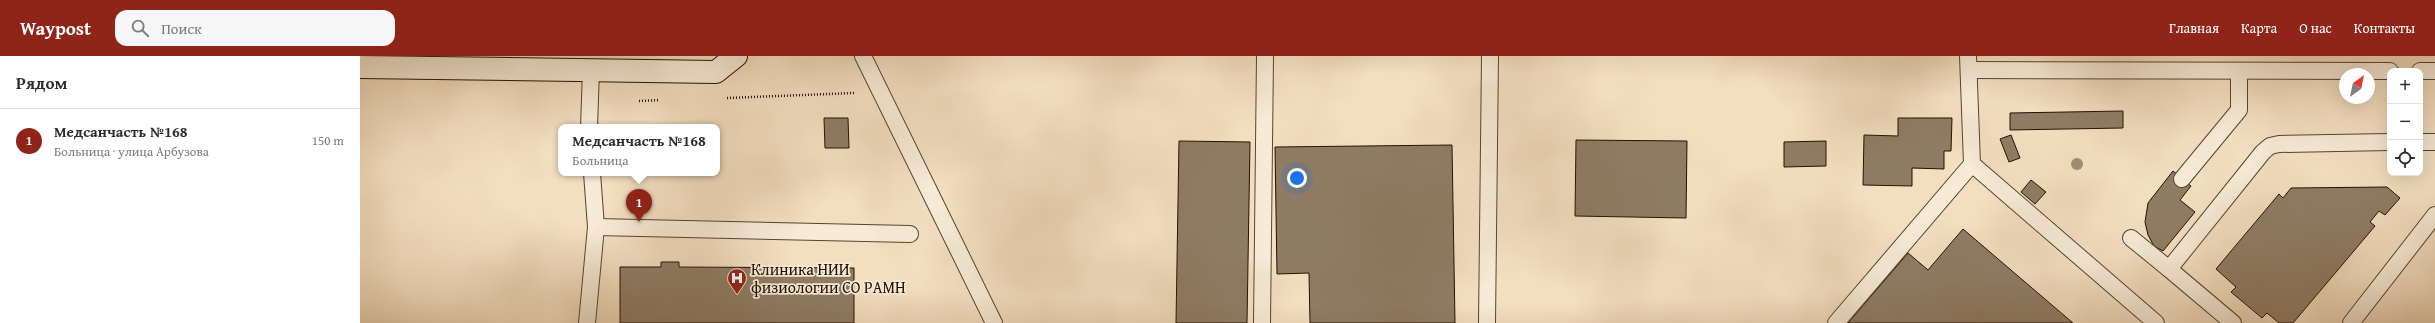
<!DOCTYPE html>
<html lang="ru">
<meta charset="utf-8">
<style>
body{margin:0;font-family:"Gentium Book Plus",serif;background:#f7f7f7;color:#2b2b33}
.controls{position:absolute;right:12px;top:12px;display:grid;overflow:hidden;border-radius:8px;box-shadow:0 4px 16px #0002}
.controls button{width:36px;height:36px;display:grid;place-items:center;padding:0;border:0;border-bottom:1px solid #e1e1e2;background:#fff;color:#2b2b33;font:20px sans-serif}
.compass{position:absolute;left:1979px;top:12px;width:36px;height:36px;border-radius:50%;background:#fff;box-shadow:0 4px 16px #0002;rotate:33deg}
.you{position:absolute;left:937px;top:122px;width:14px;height:14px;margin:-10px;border:3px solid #fff;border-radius:50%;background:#1a73e8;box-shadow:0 0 0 6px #1a73e833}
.badge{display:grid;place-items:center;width:26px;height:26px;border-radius:50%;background:#8f2418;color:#fff;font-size:13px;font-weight:700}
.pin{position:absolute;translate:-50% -33px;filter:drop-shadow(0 1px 2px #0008)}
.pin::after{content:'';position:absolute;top:21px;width:14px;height:12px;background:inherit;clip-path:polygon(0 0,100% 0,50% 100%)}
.popup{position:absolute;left:198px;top:68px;width:162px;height:52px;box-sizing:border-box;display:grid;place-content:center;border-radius:8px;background:#fff;filter:drop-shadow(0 1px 3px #0005);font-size:13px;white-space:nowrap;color:#7c7c81}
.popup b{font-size:15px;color:#2b2b33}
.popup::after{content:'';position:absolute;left:50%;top:100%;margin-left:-8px;border:8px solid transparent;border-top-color:#fff}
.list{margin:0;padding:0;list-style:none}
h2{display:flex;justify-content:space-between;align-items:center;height:52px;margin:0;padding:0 16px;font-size:17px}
h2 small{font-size:13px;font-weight:400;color:#7c7c81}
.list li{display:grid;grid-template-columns:26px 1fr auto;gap:12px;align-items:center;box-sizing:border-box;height:64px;padding:0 16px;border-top:1px solid #e1e1e2}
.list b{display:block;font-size:15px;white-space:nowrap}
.list p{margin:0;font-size:13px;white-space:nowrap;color:#7c7c81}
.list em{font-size:13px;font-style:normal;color:#7c7c81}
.icon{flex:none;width:22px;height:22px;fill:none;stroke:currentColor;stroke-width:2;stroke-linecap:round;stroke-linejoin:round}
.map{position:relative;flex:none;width:2075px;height:267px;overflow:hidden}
header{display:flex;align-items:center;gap:24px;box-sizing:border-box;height:56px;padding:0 20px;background:#8f2418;color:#fff}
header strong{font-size:19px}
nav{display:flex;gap:22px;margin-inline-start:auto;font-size:14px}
.search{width:280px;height:36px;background:#f7f7f7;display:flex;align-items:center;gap:10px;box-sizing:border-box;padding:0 14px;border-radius:12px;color:#7c7c81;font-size:15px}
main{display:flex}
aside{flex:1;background:#fff}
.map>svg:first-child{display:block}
.building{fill:#8f7c64;stroke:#221200}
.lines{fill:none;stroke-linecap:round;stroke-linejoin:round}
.service-casing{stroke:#564530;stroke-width:18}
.secondary-casing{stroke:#221200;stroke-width:24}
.path{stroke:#221200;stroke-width:2.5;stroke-dasharray:1 2;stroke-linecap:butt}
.service{stroke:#f7ead6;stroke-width:16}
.secondary{stroke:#f7ead6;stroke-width:22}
.tree{fill:#a28e75}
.labels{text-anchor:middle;stroke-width:3.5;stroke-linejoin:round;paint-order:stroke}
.poi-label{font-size:16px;fill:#221200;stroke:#f7ead6;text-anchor:start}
</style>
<header>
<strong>Waypost</strong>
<div class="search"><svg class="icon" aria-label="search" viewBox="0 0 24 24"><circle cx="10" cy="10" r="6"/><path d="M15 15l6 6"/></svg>Поиск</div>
<nav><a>Главная</a><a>Карта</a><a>О нас</a><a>Контакты</a></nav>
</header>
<main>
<aside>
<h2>Рядом<small></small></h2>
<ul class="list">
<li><span class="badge">1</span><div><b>Медсанчасть №168</b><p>Больница · улица Арбузова</p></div><em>150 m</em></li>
</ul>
</aside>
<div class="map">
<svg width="2075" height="267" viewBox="0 0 2075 267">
<rect width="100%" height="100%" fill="#f3dec0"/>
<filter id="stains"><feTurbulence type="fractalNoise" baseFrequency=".005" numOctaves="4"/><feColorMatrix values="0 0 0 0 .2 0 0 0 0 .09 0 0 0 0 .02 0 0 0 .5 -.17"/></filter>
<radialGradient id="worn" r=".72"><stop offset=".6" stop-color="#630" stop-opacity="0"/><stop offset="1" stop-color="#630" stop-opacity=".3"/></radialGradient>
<!-- building -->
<g class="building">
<polygon points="1763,55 1763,72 1650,74 1650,57"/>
<polygon points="464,62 488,62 489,92 465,92"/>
<polygon points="1538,62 1592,62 1591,95 1584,95 1584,113 1552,112 1552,130 1503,129 1504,79 1538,80"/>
<polygon points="1651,79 1660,102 1649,106 1640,83"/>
<polygon points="1216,84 1327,85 1326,162 1215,160"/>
<polygon points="819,85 890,86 887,267 816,267"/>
<polygon points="1466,85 1466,110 1424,111 1424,86"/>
<polygon points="1092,89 1095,267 950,267 949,217 917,218 915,91"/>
<polygon points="1813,115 1831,130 1820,144 1835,156 1803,195 1794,190 1788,179 1785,166 1788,147"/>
<polygon points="1671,124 1686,136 1675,148 1661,136"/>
<polygon points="2027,131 2040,142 2025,159 2019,155 2010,166 2015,170 1933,267 1919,267 1907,257 1902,262 1871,236 1876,231 1856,213 1919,138 1923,142 1931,132"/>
<polygon points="1603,173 1713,267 1488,267 1548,197 1568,214"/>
<polygon points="301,206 319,206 319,211 494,212 494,267 260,267 260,211 301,211"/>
</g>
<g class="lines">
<defs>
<g id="service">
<polyline points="503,0 634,267"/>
<polyline points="1609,14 2030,15"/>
<polyline points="2060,15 2075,15"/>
<polyline points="229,71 231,14"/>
<polyline points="2060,86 2075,86"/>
<polyline points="1612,108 1796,267"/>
<polyline points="1822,123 1879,54 1879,15"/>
<polyline points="236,171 550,178"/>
<polyline points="1771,182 1809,213"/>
<polyline points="227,267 236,171 232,117"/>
<polyline points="902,267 905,0"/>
<polyline points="1127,267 1130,0"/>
<polyline points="1476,267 1612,108 1608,0"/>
<polyline points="1873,267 1809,213 1903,96 1910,90 1919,88 2030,86"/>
<polyline points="1991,267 2075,159"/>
</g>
<polyline id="secondary" points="0,11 356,16 376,0"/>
</defs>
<!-- service casing -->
<use href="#service" class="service-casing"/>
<!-- secondary casing -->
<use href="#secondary" class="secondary-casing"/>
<!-- path -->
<g class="path">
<polyline points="367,42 494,37"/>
<polyline points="279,45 300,44"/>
</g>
<!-- service -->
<use href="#service" class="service"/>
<!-- secondary -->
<use href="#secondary" class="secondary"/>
</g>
<!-- trees -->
<circle class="tree" cx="1717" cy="108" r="6"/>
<!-- icons -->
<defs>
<symbol id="hospital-pin" viewBox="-11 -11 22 30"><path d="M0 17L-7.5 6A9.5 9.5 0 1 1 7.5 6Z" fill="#8f2418" stroke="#f7ead6"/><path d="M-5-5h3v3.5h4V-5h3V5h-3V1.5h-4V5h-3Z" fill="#fff"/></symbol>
</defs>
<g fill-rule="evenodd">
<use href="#hospital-pin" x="366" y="211" width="22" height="30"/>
</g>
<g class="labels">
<!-- poi labels -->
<g class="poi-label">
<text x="391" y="219">Клиника НИИ<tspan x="391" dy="18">физиологии СО РАМН</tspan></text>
</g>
</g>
<rect width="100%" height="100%" filter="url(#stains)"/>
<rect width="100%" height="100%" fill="url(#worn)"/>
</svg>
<div class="controls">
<button>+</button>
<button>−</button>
<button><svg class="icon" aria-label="locate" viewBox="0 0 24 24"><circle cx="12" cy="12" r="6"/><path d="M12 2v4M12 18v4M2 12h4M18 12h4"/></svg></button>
</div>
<svg class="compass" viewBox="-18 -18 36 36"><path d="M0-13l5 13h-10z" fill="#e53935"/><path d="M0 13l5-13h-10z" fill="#7c7c81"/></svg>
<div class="you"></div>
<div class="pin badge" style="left:279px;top:166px">1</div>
<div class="popup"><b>Медсанчасть №168</b>Больница</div>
</div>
</main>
